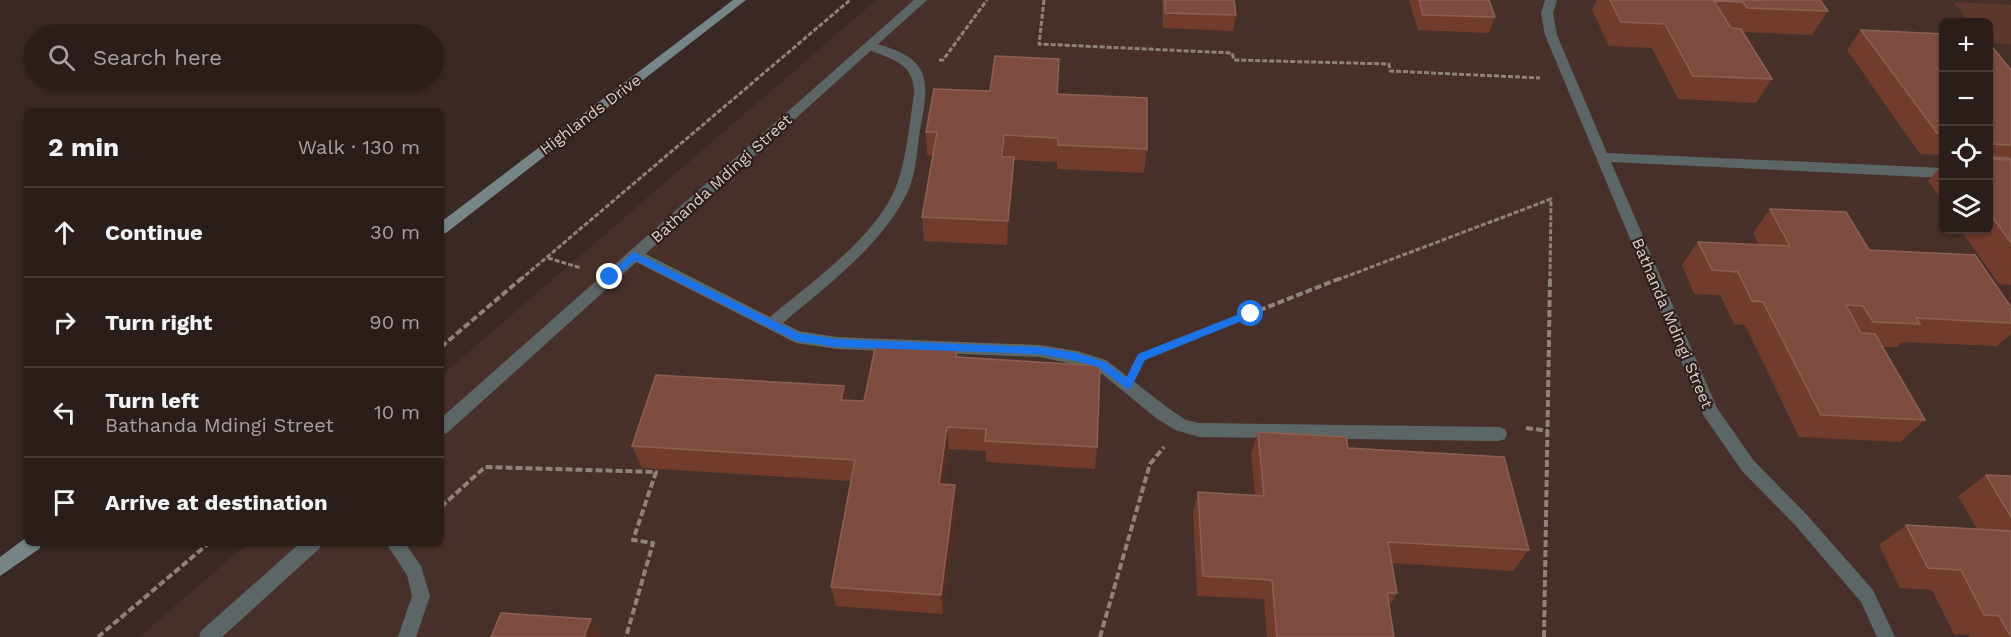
<!DOCTYPE html>
<meta charset="utf-8">
<style>
body{margin:0;font-family:"Work Sans",sans-serif;background:#332723;color:#f1f3f6}
.controls{position:absolute;right:18px;top:18px;display:grid;overflow:hidden;border-radius:9px;box-shadow:0 2px 4px #0004}
.controls button{width:54px;height:54px;display:grid;place-items:center;padding:0;border:0;border-bottom:2px solid #473c39;background:#2b1e1a;color:#f1f3f6;font:30px sans-serif}
.stop{position:absolute;width:18px;height:18px;margin:-14px;border:4px solid #1a73e8;border-radius:50%;background:#fff}
.stop.end{background:#1a73e8;border-color:#fff;box-shadow:0 2px 6px #0008}
.list{margin:0;padding:0;list-style:none}
h2{display:flex;justify-content:space-between;align-items:center;height:78px;margin:0;padding:0 24px;font-size:26px}
h2 small{font-size:20px;font-weight:400;color:#a6a2a2}
.list li{display:grid;grid-template-columns:39px 1fr auto;gap:18px;align-items:center;box-sizing:border-box;height:90px;padding:0 24px;border-top:2px solid #473c39}
.list b{display:block;font-size:22px;white-space:nowrap}
.list p{margin:0;font-size:20px;white-space:nowrap;color:#a6a2a2}
.list em{font-size:20px;font-style:normal;color:#a6a2a2}
.icon{flex:none;width:33px;height:33px;fill:none;stroke:currentColor;stroke-width:2;stroke-linecap:round;stroke-linejoin:round}
.map{position:relative;flex:none;width:2011px;height:637px;overflow:hidden}
.search{position:absolute;background:#2b1e1a;box-shadow:0 2px 4px #0004;left:24px;top:24px;width:420px;height:66px;display:flex;align-items:center;gap:15px;box-sizing:border-box;padding:0 21px;border-radius:33px;color:#a6a2a2;font-size:22px}
.panel{position:absolute;background:#2b1e1a;box-shadow:0 2px 4px #0004;left:24px;top:108px;width:420px;height:438px;border-radius:9px}
.map>svg:first-child{display:block}
.built{fill:#473029;fill-rule:evenodd}
.green{fill:#5f382d}
.lines{fill:none;stroke-linecap:round;stroke-linejoin:round}
.path-far1{stroke:#8f817d;stroke-width:3;stroke-dasharray:5 2;stroke-linecap:butt}
.path{stroke:#8f817d;stroke-width:4;stroke-dasharray:7 3;stroke-linecap:butt}
.lane{fill:#5c6667;fill-rule:evenodd}
.street{fill:#5c6667;fill-rule:evenodd}
.secondary{fill:#768587;fill-rule:evenodd}
.wall{fill:#723c2d}
.shaded-wall{fill:#562d22}
.building{fill:#7d4c3e;stroke:#8c6054;stroke-width:1.5}
.route{fill:#1a73e8}
.labels{text-anchor:middle;stroke-width:4.5;stroke-linejoin:round;paint-order:stroke}
.street-label{font-size:16px;fill:#dbcfcc;stroke:#2e1e1a}
</style>
<div class="map">
<svg width="2011" height="637" viewBox="0 0 2011 637">
<rect width="100%" height="100%" fill="#392823"/>
<!-- built -->
<path class="built" d="M876,0h1135v637h-1872l109,-94h193v-167zM1944,22h44v208h-44z"/>
<!-- green -->
<polygon class="green" points="1953,2 2011,5 2011,44 1989,43 1988,22 1970,22"/>
<g class="lines">
<!-- path-far1 -->
<g class="path-far1">
<polyline points="1044,0 1039,44 1232,53 1234,60 1389,64 1390,71 1540,78"/>
<polyline points="939,60 943,60 987,0"/>
<polyline points="548,258 581,268"/>
<polyline points="520,280 850,0"/>
<polyline points="1337,280 1551,199 1550,280"/>
</g>
<!-- path -->
<g class="path">
<polyline points="441,347 522,278"/>
<polyline points="1140,360 1141,357 1341,278"/>
<polyline points="1526,428 1548,431"/>
<polyline points="441,507 485,467 656,472 633,540 653,543 626,637"/>
<polyline points="98,637 209,543"/>
<polyline points="1100,637 1150,464 1164,447"/>
<polyline points="1544,637 1550,278"/>
</g>
<!-- lane -->
<g class="lane">
<path d="M870,42c54,14 62,29 51,82 -4,22 -4,47 -13,67 -26,55 -81,94 -125,132l16,8 38,6 203,8 37,6 29,9 62,48 18,12 13,3 300,4 6,2 2,5 -2,5 -6,2 -300,-4 -24,-7 -19,-12 -60,-49 -56,-12 -203,-8 -41,-6 -166,-84 -2,-4 2,-4h10l130,66c41,-35 104,-78 125,-128 11,-25 15,-68 19,-96 0,-31 -23,-34 -48,-44v-6z"/>
<polygon points="386,543 405,543 421,566 430,596 416,637 398,637 412,596 407,575"/>
</g>
<!-- street -->
<g class="street">
<polygon points="914,0 927,0 447,433 441,435 441,418"/>
<polygon points="1545,0 1557,0 1553,13 1557,35 1607,153 1944,168 1944,178 1611,162 1717,408 1754,461 1807,515 1873,590 1895,637 1877,637 1861,602 1795,525 1742,471 1704,416 1545,35 1541,13"/>
<polygon points="300,543 322,543 319,549 222,637 199,637 201,631"/>
</g>
<!-- secondary -->
<g class="secondary">
<polygon points="733,0 746,0 446,233 441,234 441,222"/>
<polygon points="27,537 27,543 42,543 39,549 0,576 0,557"/>
</g>
</g>
<!-- wall -->
<g class="wall">
<polygon points="1162,0 1234,0 1236,15 1233,31 1163,28"/>
<polygon points="1409,0 1489,0 1495,17 1489,33 1418,30"/>
<polygon points="1597,0 1820,0 1828,11 1812,35 1743,32 1772,79 1756,103 1678,99 1652,48 1609,46 1592,10"/>
<polygon points="1861,30 1944,34 1944,155 1920,154 1847,50"/>
<polygon points="1989,43 2011,70 2011,285 1999,284 1961,230 1989,230"/>
<polygon points="1057,94 1147,149 1144,173 1057,169 1057,162 1014,160 1014,181 1007,245 924,241 922,217 933,156 927,155 926,132"/>
<polygon points="1944,163 1944,204 1928,181"/>
<polygon points="1770,209 1869,250 2011,307 2011,334 1997,346 1902,342 1897,347 1883,347 1925,420 1900,442 1799,437 1745,325 1734,324 1720,295 1694,294 1682,265 1698,242 1759,245 1753,233"/>
<polygon points="957,349 957,357 1097,447 1095,469 986,462 986,451 949,449 944,484 956,506 943,614 836,606 831,587 851,481 642,468 632,446 844,386 847,400 864,401"/>
<polygon points="1258,432 1348,448 1529,550 1513,571 1391,563 1397,593 1389,606 1394,637 1267,637 1264,599 1197,596 1193,513 1198,492 1255,496 1251,454"/>
<polygon points="1986,475 2011,476 2011,637 1970,637 1969,635 1954,634 1932,590 1900,588 1879,545 1906,525 1977,529 1958,496"/>
</g>
<!-- shaded-wall -->
<g class="shaded-wall">
<polygon points="1004,135 1004,159 1002,157"/>
<polygon points="1014,157 1014,181 1007,245 1008,221"/>
<polygon points="844,386 848,409 841,400"/>
<polygon points="947,427 949,449 941,505 939,484"/>
<polygon points="955,485 956,506 943,614 941,595"/>
<polygon points="591,619 602,635 601,637 584,637"/>
</g>
<!-- building -->
<g class="building">
<polygon points="1165,0 1234,0 1236,15 1165,13"/>
<polygon points="1419,0 1489,0 1495,17 1423,15"/>
<polygon points="1610,0 1820,0 1828,11 1747,8 1743,2 1714,1 1731,28 1741,29 1772,79 1693,76 1665,24 1621,22"/>
<polygon points="1861,30 1944,34 1944,133 1937,133"/>
<polygon points="1989,43 2011,70 2011,145 1989,144"/>
<polygon points="995,56 1059,59 1057,94 1147,98 1147,149 1058,145 1058,138 1004,135 1002,157 1014,157 1008,221 922,217 937,132 926,132 934,89 990,91"/>
<polygon points="1989,157 2009,158 2011,160 1989,159"/>
<polygon points="1989,159 2011,160 2011,243 1989,212"/>
<polygon points="1770,209 1846,212 1869,250 1975,255 2011,307 2011,323 1916,318 1920,324 1873,322 1863,306 1846,305 1861,333 1875,334 1925,420 1821,415 1763,302 1752,301 1738,272 1712,270 1698,242 1790,246"/>
<polygon points="876,344 957,349 956,357 1100,366 1097,447 985,441 986,429 947,427 939,484 955,485 941,595 831,587 855,460 632,446 656,375 844,386 841,400 864,401"/>
<polygon points="1258,432 1346,437 1348,448 1504,457 1529,550 1388,542 1397,593 1387,593 1394,637 1277,637 1272,580 1203,576 1198,492 1264,496"/>
<polygon points="1986,475 2011,476 2011,517"/>
<polygon points="1906,525 2011,531 2011,637 1999,616 1984,615 1961,570 1928,568"/>
<polygon points="501,613 591,619 584,637 491,637"/>
</g>
<!-- route -->
<polygon class="route" points="634,252 798,333 837,339 1040,347 1077,353 1105,362 1126,378 1138,354 1247,311 1251,310 1255,314 1254,316 1145,360 1131,388 1127,389 1098,367 1077,361 1040,354 837,347 796,341 635,260 613,280 607,280 607,275"/>
<g class="labels">
<!-- street labels -->
<g class="street-label">
<text transform="translate(590 114) rotate(-37)" y="6">Highlands Drive</text>
<text transform="translate(721 178) rotate(-42)" y="6">Bathanda Mdingi Street</text>
<text transform="translate(1673 323) rotate(67)" y="6">Bathanda Mdingi Street</text>
</g>
</g>
</svg>
<div class="controls">
<button>+</button>
<button>−</button>
<button><svg class="icon" aria-label="locate" viewBox="0 0 24 24"><circle cx="12" cy="12" r="6"/><path d="M12 2v4M12 18v4M2 12h4M18 12h4"/></svg></button>
<button><svg class="icon" aria-label="layers" viewBox="0 0 24 24"><path d="M12 4l9 5-9 5-9-5zM3 14l9 5 9-5"/></svg></button>
</div>
<div class="stop" style="left:1251px;top:314px"></div>
<div class="stop end" style="left:610px;top:277px"></div>
<div class="search"><svg class="icon" aria-label="search" viewBox="0 0 24 24"><circle cx="10" cy="10" r="6"/><path d="M15 15l6 6"/></svg>Search here</div>
<section class="panel">
<h2>2 min<small>Walk · 130 m</small></h2>
<ul class="list">
<li><svg class="icon" aria-label="ahead" viewBox="0 0 24 24"><path d="M12 20V5M6 11l6-6 6 6"/></svg><div><b>Continue</b></div><em>30 m</em></li>
<li><svg class="icon" aria-label="right" viewBox="0 0 24 24"><path d="M7 20v-9h11M14 6l5 5-5 5"/></svg><div><b>Turn right</b></div><em>90 m</em></li>
<li><svg class="icon" aria-label="left" viewBox="0 0 24 24"><path d="M17 20v-9H6M10 6l-5 5 5 5"/></svg><div><b>Turn left</b><p>Bathanda Mdingi Street</p></div><em>10 m</em></li>
<li><svg class="icon" aria-label="arrive" viewBox="0 0 24 24"><path d="M6 21V4h12l-3 4 3 4H6"/></svg><div><b>Arrive at destination</b></div></li>
</ul>
</section>
</div>
